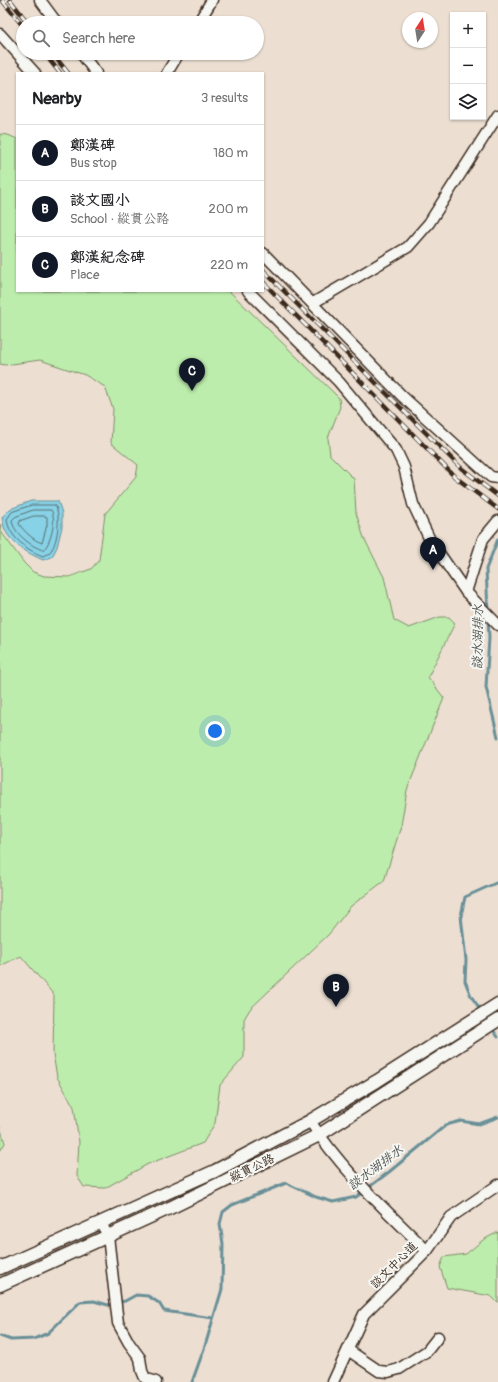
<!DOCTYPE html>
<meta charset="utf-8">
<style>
body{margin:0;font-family:Pangolin,"LXGW WenKai TC",sans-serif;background:#f6f6f6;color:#202124}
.controls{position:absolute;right:12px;top:12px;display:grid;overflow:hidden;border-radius:0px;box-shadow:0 1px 3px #0004}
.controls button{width:36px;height:36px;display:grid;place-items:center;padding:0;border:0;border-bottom:1px solid #e0e0e0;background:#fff;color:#202124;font:20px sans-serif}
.compass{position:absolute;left:402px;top:12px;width:36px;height:36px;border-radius:50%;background:#fff;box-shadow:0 1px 3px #0004;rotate:12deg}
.you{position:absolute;left:215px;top:731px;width:14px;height:14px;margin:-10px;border:3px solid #fff;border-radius:50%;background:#1a73e8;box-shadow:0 0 0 6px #1a73e833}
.badge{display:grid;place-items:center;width:26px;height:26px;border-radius:50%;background:#111827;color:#fff;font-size:13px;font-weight:700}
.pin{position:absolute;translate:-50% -33px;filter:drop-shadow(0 1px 2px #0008)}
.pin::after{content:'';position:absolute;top:21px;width:14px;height:12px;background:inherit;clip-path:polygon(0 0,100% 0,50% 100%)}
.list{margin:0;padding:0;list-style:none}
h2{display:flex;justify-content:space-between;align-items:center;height:52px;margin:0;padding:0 16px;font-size:17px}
h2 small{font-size:13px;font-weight:400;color:#757577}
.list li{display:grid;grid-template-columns:26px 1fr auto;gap:12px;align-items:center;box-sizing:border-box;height:56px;padding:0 16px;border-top:1px solid #e0e0e0}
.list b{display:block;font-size:15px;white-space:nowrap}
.list p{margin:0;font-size:13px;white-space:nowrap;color:#757577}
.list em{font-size:13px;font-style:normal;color:#757577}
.icon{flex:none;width:22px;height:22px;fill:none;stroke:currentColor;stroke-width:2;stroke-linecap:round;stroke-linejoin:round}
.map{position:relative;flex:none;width:498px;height:1382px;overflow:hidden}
.search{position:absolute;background:#fff;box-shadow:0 1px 3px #0004;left:16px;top:16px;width:248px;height:44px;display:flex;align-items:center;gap:10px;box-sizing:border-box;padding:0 14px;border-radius:22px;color:#757577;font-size:15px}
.panel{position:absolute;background:#fff;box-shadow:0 1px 3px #0004;left:16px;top:72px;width:248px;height:220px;border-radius:0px}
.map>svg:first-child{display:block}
.green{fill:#bdedad;stroke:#7c8c66}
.water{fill:#87d2e7;stroke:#698f97}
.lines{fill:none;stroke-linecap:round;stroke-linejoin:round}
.shore{stroke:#596d6e;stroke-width:1}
.stream{stroke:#698f97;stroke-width:3}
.minor-casing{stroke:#3b2a1e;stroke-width:13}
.major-casing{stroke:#3b2a1e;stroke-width:15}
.minor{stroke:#f6f6f2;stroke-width:10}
.major{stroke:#f6f6f2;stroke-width:12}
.rail-casing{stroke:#3b2a1e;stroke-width:4.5}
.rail{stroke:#f6f6f2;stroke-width:3;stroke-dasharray:9;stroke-linecap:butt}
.labels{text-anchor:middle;stroke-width:4;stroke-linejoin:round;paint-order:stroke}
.street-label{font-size:12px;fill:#3b2a1e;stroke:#f6f6f2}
.water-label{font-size:13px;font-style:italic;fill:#4e5450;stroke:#f6f6f2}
</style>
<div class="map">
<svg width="498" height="1382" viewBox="0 0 498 1382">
<rect width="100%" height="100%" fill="#ecdfd2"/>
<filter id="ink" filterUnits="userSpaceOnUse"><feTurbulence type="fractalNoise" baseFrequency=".025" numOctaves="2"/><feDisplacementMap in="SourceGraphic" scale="8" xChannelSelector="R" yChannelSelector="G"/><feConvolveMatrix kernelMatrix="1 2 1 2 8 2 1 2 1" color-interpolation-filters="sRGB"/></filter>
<g filter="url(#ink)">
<!-- green -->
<g class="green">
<polygon points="0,134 8,135 17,139 17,291 229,291 339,398 340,407 328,438 330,455 354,479 356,513 364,538 384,577 394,620 409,628 440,617 449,617 455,623 428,677 444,698 407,790 401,826 384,881 351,906 329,934 250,1009 244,1019 244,1057 220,1085 215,1123 203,1143 148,1164 105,1188 84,1187 77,1176 79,1142 74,1107 57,1077 53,1054 54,995 21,956 0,966 0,524 2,533 24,563 33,572 44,576 69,577 91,569 99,560 105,514 136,477 138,465 111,443 113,409 105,387 85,375 40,360 5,365 0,364"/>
<polygon points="0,1127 5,1143 0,1151"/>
<polygon points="498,1232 498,1303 491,1296 447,1288 440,1267 444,1257 466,1254 483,1240"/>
</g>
<!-- water -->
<path class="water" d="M31,501h27l4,12v14l-5,20 -5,10 -9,3c-14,-6 -34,-17 -39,-33 -1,-3 -1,-7 -2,-10l8,-8z"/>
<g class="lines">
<!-- shore -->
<g class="shore">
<path d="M32,505h23c6,10 3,40 -6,48 -1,1 -5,2 -6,3 -15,-5 -35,-20 -36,-37l5,-7z"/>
<path d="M33,510h18c6,8 0,34 -8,40 -11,-3 -30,-17 -31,-30l3,-3z"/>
<path d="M34,516h11l2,1v8l-5,18c-9,-3 -18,-12 -23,-19l1,-3z"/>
</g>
<!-- stream -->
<g class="stream">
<polyline points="488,611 486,569 498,539"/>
<polyline points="488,618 489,638 486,687 498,737"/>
<polyline points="482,1012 471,996 465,981 466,960 461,916 465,897 498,882"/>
<polyline points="491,1027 498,1037"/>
<polyline points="0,1336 11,1340 34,1339 48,1333 80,1302 94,1301 108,1305 125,1301 136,1295 148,1296 159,1303 164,1311 213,1318"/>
<polyline points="192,1382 205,1346 222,1289 223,1244 220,1224 223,1212 232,1205 286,1183 316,1197 333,1202 356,1197 389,1172 446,1125 461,1121 479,1124 498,1117"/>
</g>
<defs>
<g id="minor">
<polyline points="40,0 57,23"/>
<polyline points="198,23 212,0"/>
<polyline points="0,34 35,73"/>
<polyline points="81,53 96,73"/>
<polyline points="167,73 179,53"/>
<polyline points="263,253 402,396 491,477 498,478"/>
<polyline points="248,291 339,382 396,450 404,467 413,504 430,540 466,592 498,625"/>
<polyline points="313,303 408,247 429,223 498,115"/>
<polyline points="466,592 483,539 498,521"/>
<path d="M310,1121c32,50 76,89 117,130"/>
<polyline points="101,1223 108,1236 118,1323 129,1343 140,1358 142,1371 145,1378 156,1382"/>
<polyline points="348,1350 379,1371 388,1372 399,1369 427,1351 438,1337"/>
<polyline points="333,1382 364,1314 427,1251 451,1217 498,1185"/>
</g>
<g id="major">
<polyline points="0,1268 215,1171 310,1121 377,1081 498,1004"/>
<polyline points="0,1285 174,1206 319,1135 498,1020"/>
</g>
</defs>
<!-- minor casing -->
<use href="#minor" class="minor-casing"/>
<!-- major casing -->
<use href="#major" class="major-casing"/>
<!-- minor -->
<use href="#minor" class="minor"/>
<!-- major -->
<use href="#major" class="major"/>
<defs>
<g id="rail">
<polyline points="2,0 23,26"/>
<polyline points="10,0 28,23"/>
<polyline points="44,53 60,73"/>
<polyline points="52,53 68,73"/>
<polyline points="263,270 461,468 498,496"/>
<polyline points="263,282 455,477 498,509"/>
</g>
</defs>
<!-- rail casing -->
<use href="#rail" class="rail-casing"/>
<!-- rail -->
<use href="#rail" class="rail"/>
</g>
</g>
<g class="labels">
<!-- street labels -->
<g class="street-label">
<text transform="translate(252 1168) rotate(-26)" y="4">縱貫公路</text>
<text transform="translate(394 1265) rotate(-45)" y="4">談文中心道</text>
</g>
<!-- water labels -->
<g class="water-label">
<text transform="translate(477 637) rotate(-89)" y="5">談水湖排水</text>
<text transform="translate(375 1167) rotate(-37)" y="5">談水湖排水</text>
</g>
</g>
</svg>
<div class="controls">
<button>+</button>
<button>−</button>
<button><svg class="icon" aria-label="layers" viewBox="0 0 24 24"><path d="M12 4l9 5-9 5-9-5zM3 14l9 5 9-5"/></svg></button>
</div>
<svg class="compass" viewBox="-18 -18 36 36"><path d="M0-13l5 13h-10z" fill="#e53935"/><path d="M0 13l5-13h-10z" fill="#757577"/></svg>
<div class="you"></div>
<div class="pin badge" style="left:433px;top:570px">A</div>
<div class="pin badge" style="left:336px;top:1007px">B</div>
<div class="pin badge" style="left:192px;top:391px">C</div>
<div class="search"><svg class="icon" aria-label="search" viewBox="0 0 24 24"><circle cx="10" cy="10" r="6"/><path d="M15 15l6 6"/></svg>Search here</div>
<section class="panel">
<h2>Nearby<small>3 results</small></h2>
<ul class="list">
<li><span class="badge">A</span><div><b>鄭漢碑</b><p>Bus stop</p></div><em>180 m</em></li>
<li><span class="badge">B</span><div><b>談文國小</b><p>School · 縱貫公路</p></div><em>200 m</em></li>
<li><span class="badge">C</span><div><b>鄭漢紀念碑</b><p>Place</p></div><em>220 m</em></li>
</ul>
</section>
</div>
